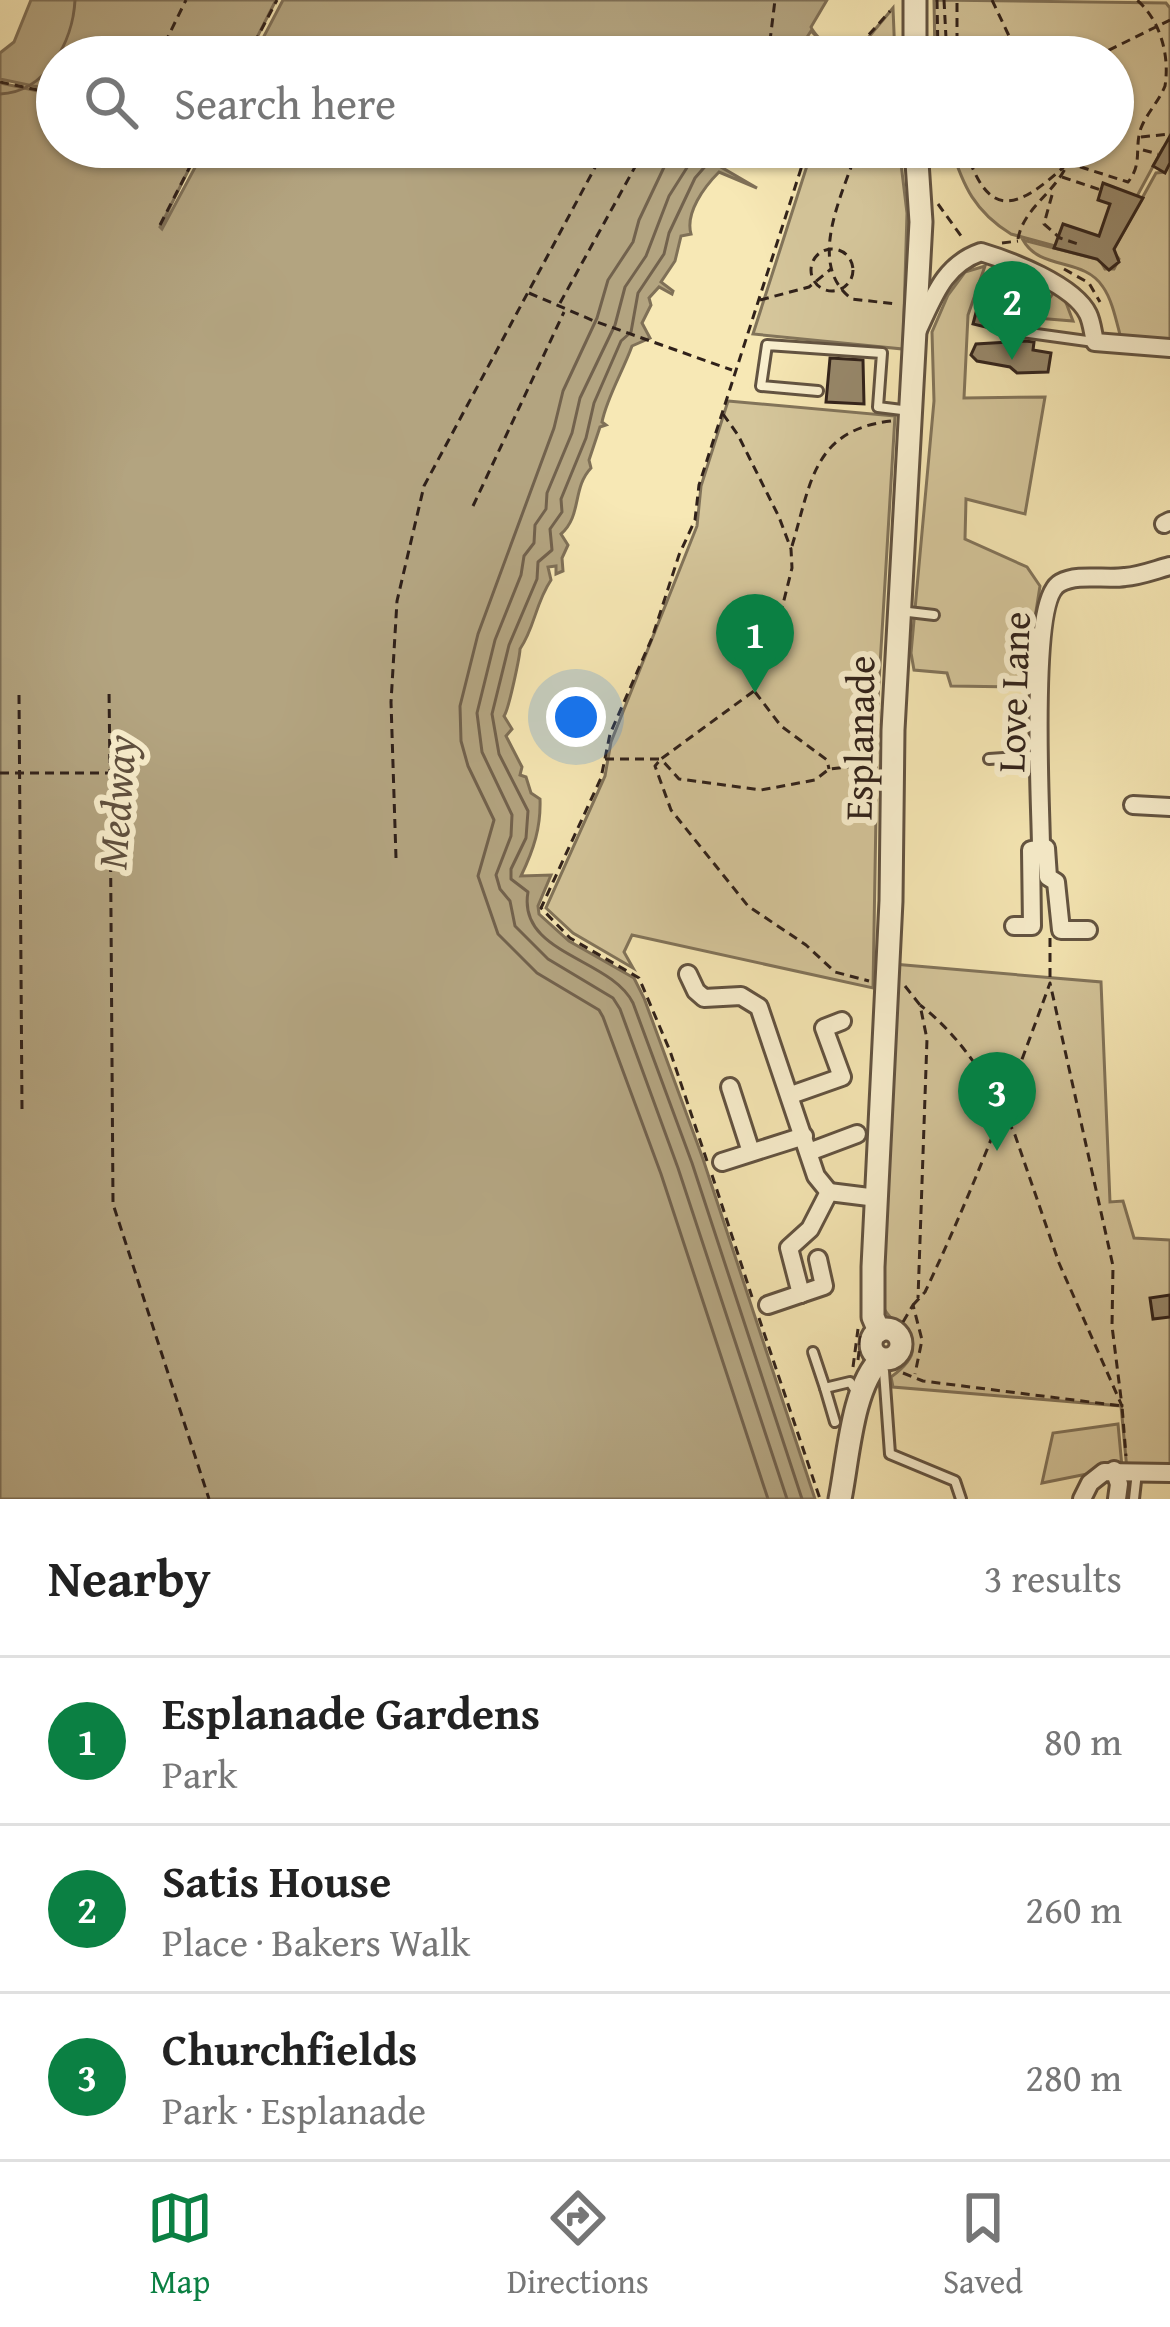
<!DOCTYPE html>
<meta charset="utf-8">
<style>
body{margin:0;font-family:"Gentium Book Plus",serif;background:#f2f2f2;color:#222}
.you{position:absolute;left:576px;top:717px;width:42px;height:42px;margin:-30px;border:9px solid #fff;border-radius:50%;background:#1a73e8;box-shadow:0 0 0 18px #1a73e833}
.badge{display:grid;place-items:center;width:78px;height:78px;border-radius:50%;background:#0b8043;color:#fff;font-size:39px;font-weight:700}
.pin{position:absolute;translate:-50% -99px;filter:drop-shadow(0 3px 6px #0008)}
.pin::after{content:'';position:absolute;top:63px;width:42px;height:36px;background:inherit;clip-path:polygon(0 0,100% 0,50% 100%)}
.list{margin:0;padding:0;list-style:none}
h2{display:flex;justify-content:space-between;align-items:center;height:156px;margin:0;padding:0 48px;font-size:51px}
h2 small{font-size:39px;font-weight:400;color:#767676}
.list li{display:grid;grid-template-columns:78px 1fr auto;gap:36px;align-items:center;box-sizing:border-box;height:168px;padding:0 48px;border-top:3px solid #e0e0e0}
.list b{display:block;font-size:45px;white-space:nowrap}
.list p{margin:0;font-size:39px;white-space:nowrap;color:#767676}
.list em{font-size:39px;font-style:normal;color:#767676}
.icon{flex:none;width:66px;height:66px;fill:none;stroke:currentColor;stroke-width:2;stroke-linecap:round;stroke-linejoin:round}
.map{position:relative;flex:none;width:1170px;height:1499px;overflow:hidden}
.search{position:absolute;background:#fff;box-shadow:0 3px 9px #0004;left:36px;right:36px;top:36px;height:132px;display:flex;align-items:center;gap:30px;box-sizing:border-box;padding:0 42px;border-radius:66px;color:#767676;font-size:45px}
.sheet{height:660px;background:#fff}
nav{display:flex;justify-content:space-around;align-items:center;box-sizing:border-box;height:168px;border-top:3px solid #e0e0e0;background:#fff;font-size:33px;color:#767676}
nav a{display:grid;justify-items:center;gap:6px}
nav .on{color:#0b8043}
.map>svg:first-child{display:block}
.green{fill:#d5c69b;stroke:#82745a;stroke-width:3}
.water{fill:#b3a480;stroke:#7f7057;stroke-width:3}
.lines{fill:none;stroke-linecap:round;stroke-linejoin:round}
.shore{stroke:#72624d;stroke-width:3}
.building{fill:#97886b;stroke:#30211a;stroke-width:3}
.service-casing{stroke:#625341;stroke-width:14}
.minor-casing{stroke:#625341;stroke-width:22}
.tertiary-casing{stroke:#625341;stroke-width:27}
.path{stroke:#30211a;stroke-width:3;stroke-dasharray:9 6;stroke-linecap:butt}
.service{stroke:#faf0cf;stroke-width:8}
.minor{stroke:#faf0cf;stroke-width:16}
.tertiary{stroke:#faf0cf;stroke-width:21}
.labels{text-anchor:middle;stroke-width:12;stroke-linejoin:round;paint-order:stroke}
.street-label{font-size:39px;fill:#30211a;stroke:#faf0cf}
.water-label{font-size:42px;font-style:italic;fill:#5e4f3e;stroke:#faf0cf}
</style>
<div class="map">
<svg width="1170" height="1499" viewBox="0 0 1170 1499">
<rect width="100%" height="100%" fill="#f7e8b5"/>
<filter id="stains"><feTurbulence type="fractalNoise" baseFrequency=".00167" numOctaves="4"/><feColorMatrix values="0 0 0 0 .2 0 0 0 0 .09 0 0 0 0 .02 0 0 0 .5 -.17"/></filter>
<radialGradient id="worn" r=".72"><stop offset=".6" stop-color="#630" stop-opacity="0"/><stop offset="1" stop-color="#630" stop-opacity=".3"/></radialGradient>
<!-- green -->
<g class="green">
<path d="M934,0l232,3 4,5v135l-7,5 -60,111 -92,-25c-36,-22 -48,-48 -60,-87h162v-90h-178z"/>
<polygon points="893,8 895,57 852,57"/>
<polygon points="813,147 899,147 907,213 903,349 753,334"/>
<path d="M1170,163v180l-48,-1c-5,-17 -9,-41 -19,-55 -19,-30 -63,-16 -80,-47l77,20 5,9h9l5,-10 -6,-8 43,-78 9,-1z"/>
<polygon points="985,266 968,315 964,398 1045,397 1025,514 966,499 965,539 1027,567 1040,586 1024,687 951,686 947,673 914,670 911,653 934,401 932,332 948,295 965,272"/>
<polygon points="1054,292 1065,300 1073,321 1036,318"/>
<polygon points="728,401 895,416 878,699 873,988 632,935 624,952 633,968 573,933 546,908 605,776 611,742 697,526 701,486"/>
<path d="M893,964l208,18 9,220 13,-1 11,37 36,2v231l-43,-1 -6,-64 -228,-19 -2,-10c49,-36 1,-44 -11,-76z"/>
<polygon points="1118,1424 1122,1467 1042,1483 1053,1433"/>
</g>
<!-- water -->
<g class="water">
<polygon points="31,0 276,0 247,57 57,57 57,91 0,79 0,53 14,42"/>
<path d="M283,0h544l-16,27c5,11 19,17 13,30l-5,-18 -8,-8 -17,26h-541z"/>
<path d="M0,83l57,12v52h143l-40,80 2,2 44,-82h532l-17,20 36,21 -38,-16c-15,15 -34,41 -28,62l-10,2 -6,25 -14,21 12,9 -1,3 -13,-7 -10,11 2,7 -9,18 8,15 -18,8c-9,25 -25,51 -30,76l4,3 -6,2 -11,33 2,8c-19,20 -9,48 -30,66l7,11 -6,13 1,13 -7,3v-8l-8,1 3,13c-16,24 -16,47 -31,69 0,6 -11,60 -16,67l8,13 -6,7 16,31 -2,8 6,2 5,16 9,6c1,28 -6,50 -19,77l30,-1 -13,31 1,8 30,27 65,37 10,20 59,161 112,340h-815z"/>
</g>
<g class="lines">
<!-- shore -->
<g class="shore">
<path d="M0,94c46,-2 73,-52 75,-94"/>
<polyline points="679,147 666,163 639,220 633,242 608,280 597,318 563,391 554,428 478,634 460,706 461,741 468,766 494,820 478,876 498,934 537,973 599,1010 603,1017 661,1174 768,1499"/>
<polyline points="700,147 669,196 646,256 625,287 615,325 580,398 572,433 547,493 546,509 535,525 534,543 524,556 521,575 495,640 477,713 482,752 512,815 511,836 496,875 500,889 510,901 515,926 548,959 613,998 620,1009 678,1168 787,1499"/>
<path d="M722,147l-27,31 -26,55 -5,21 -26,39 -7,39 -10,9 -27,62 -8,35 -25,61 1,13 -12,17 2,21 -14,12 -1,17 -28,66 -17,69 7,40 29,57 -2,27 -15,31v10l17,13c-11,62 83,66 105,111l59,160 110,336"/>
</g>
</g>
<!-- building -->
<g class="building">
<polygon points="1170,136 1170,163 1165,173 1153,166"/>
<polygon points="1103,183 1143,198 1114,249 1119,262 1109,270 1097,259 1054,248 1063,224 1099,236 1110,204 1098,200"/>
<polygon points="984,282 1019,294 1010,333 973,324"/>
<polygon points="1025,341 1034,342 1033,350 1051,353 1048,372 1017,373 1010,367 977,361 971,355 976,344"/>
<polygon points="830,358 863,360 864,404 826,402"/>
<polygon points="1170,1295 1170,1317 1153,1319 1150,1298"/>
</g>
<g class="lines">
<defs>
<g id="service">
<polyline points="1031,275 1022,332 1094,342"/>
<polyline points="818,391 761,386 767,345 882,353 878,407 910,411"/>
<polyline points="900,611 934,615"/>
<polyline points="989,759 1035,756"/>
<polyline points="813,1352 825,1388 850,1382 856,1391"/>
<polyline points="879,1369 884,1371 890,1454 955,1481 961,1499"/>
<polyline points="825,1388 835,1422"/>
<polyline points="1134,1499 1137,1472"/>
</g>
<g id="minor">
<path d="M918,330c16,-34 26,-65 63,-78 30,9 93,33 107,62 4,8 5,20 7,28l75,6"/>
<polyline points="1164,524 1170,521"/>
<polyline points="1133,805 1170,807"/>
<polyline points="1041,848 1046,848 1048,877 1056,882 1061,930 1088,930"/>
<path d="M1014,926h18l-1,-76 10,-2c0,-41 -13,-248 19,-265 18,-10 45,-3 65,-6 15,-1 30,-7 45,-11"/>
<polyline points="688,974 696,991 704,998 741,996 759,1007 816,1176 829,1192"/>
<polyline points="730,1087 751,1152"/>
<polyline points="791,1095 842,1077 824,1028 842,1021"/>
<polyline points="809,1152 857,1134"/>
<polyline points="722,1162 804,1136"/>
<polyline points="801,1294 789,1248 810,1229 829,1192 877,1198"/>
<polyline points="768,1305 824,1286 818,1259"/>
<polyline points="1114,1470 1119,1484 1117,1499"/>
<polyline points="1082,1499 1090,1483 1104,1472 1170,1473"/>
</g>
<g id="tertiary">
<polyline points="915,0 915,57"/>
<circle cx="886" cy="1344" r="15"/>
<polyline points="879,1331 873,1317 873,1267 891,901 893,730 921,222 916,147"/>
<path d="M840,1499c8,-39 12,-113 41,-140"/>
</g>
</defs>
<!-- service casing -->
<use href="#service" class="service-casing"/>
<!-- minor casing -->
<use href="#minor" class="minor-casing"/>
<!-- tertiary casing -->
<use href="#tertiary" class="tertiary-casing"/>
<!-- path -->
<g class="path">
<polyline points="937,0 938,57"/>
<polyline points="944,0 947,57"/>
<polyline points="992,0 1019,57"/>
<polyline points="957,54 1014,49"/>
<polyline points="158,57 186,0"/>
<polyline points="247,57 277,0"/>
<polyline points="768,57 775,0"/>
<polyline points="849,57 890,11"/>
<polyline points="957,57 957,0"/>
<polyline points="978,57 983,48 989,57"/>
<polyline points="1095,57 1170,20"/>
<polyline points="0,82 57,94"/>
<polyline points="1141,137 1170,134"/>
<path d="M858,147c-13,43 -54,117 -6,152l44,5"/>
<path d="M965,147c23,74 51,64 102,17"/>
<path d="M1061,147l7,16 60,19c15,-18 6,-35 13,-54 6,-15 18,-27 24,-42 5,-31 -5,-66 -28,-86"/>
<polyline points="1143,150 1158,154"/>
<polyline points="1062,177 1101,190"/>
<polyline points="1052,195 1044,224 1060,238 1078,244"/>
<polyline points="938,204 964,240"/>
<polyline points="160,225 200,147"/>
<path d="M1018,239c5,-29 33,-44 47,-70"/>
<polyline points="1002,243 1018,241"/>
<circle cx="832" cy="270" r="21"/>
<polyline points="1064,269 1089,283 1100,302"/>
<polyline points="529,293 594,321 732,370"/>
<polyline points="760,300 809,287 831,269"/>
<polyline points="560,303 646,147"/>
<polyline points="723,414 738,435 779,517 791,549 792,568 778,624 754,691 661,759 679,779 761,790 815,780 829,769 875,764"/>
<polyline points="473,506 564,312"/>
<path d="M792,546c19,-63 21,-116 99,-125"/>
<polyline points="755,692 781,726 827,760 829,769"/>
<polyline points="19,695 22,1110"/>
<polyline points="605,759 661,759 655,766 671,810 748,906 806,945 835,972 869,981"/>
<polyline points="0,773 110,773 109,689"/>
<polyline points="110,773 113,1204 209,1499"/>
<polyline points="396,858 391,702 397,601 424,486 606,147"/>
<polyline points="1050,938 1050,983"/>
<polyline points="905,986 920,1005 927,1039 918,1298"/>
<polyline points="707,1161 670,1051 639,978 570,938 541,908 601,778 610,734 652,638 679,555 695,520 699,485 808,147"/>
<polyline points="712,1175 752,1297"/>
<path d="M913,1305l12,-13c48,-101 87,-204 125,-309l63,283 -1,60 10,80 -63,-143 -44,-128c-22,-48 -53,-98 -95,-130"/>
<polyline points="759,1318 820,1499"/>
<polyline points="903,1322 913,1305 922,1340 915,1374"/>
<polyline points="858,1360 861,1334"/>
<polyline points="853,1367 858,1329"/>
<polyline points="903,1373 923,1381 1122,1406 1126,1456"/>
</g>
<!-- service -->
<use href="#service" class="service"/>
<!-- minor -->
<use href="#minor" class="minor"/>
<!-- tertiary -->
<use href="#tertiary" class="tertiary"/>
</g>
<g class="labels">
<!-- street labels -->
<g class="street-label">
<text transform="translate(1013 692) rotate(-88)" y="14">Love Lane</text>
<text transform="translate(859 738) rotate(-89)" y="14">Esplanade</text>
</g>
<!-- water labels -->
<g class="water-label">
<text transform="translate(116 802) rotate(-86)" y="15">Medway</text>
</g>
</g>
<rect width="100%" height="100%" filter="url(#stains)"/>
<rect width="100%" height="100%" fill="url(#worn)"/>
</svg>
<div class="you"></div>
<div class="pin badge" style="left:755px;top:693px">1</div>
<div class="pin badge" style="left:1012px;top:360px">2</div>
<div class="pin badge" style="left:997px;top:1151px">3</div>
<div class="search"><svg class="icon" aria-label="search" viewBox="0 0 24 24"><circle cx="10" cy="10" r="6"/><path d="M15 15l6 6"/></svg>Search here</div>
</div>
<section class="sheet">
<h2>Nearby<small>3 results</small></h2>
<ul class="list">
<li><span class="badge">1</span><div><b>Esplanade Gardens</b><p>Park</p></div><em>80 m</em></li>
<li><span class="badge">2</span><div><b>Satis House</b><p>Place · Bakers Walk</p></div><em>260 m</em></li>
<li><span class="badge">3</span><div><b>Churchfields</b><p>Park · Esplanade</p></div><em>280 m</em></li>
</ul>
</section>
<nav>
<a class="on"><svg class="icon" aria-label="map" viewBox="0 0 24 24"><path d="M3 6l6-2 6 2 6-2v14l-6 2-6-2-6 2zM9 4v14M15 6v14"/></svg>Map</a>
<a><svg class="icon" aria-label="directions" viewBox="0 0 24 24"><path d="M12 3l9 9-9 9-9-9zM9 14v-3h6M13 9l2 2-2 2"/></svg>Directions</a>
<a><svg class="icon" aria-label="saved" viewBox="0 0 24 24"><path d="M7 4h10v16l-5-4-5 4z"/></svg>Saved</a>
</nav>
